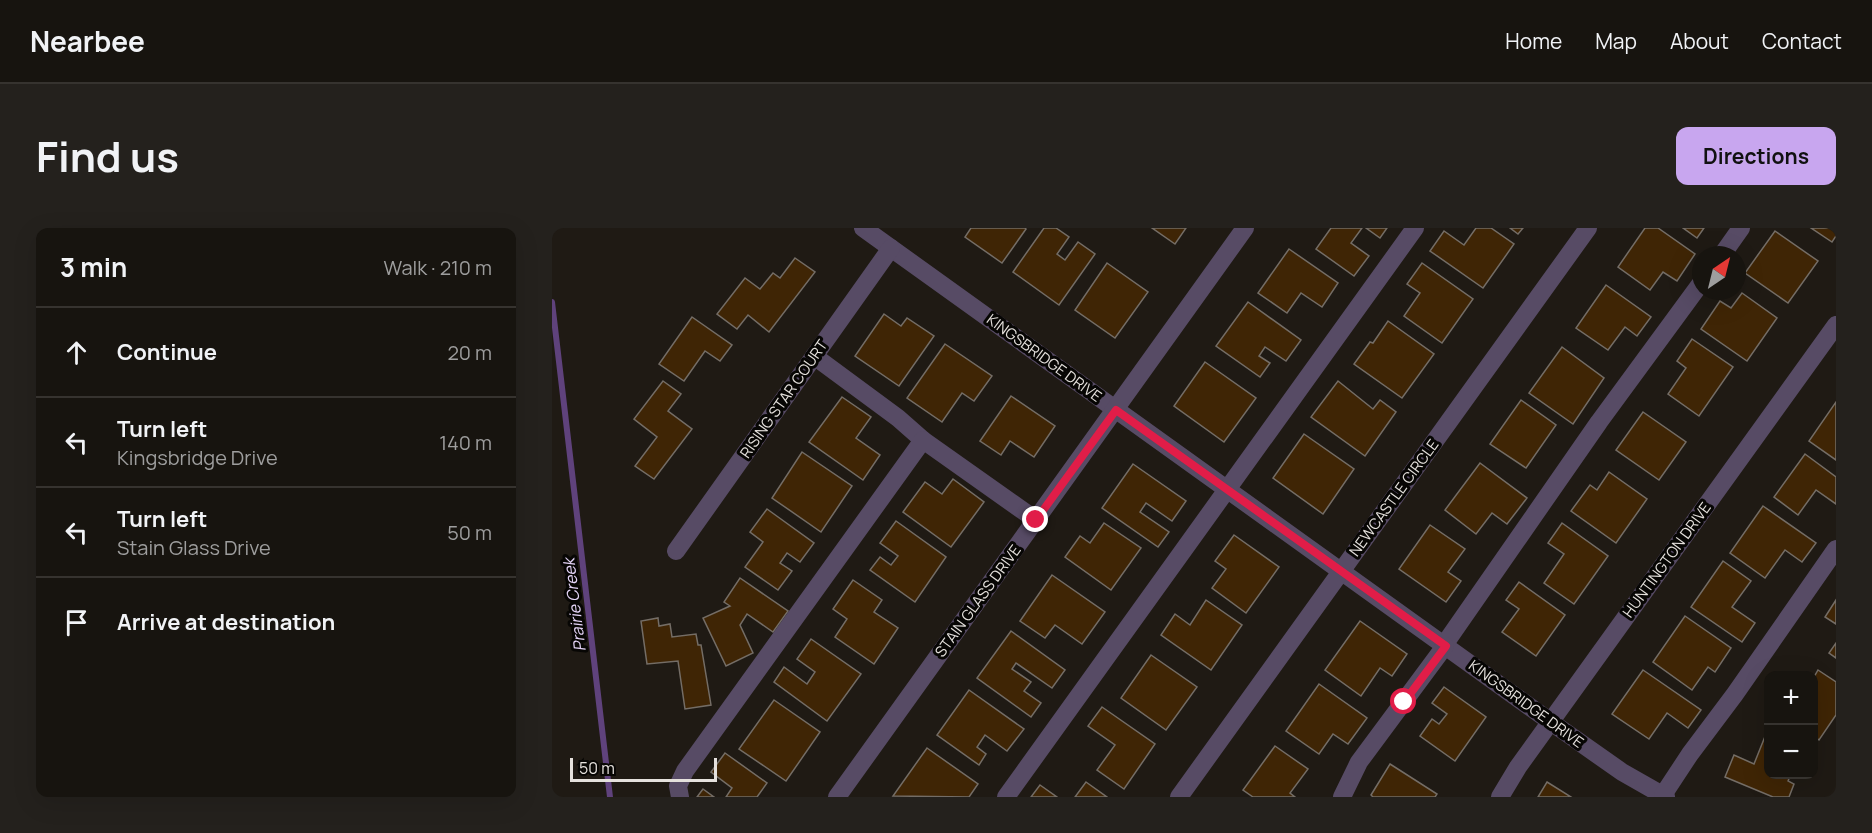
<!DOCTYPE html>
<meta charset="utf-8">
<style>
body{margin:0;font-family:Manrope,sans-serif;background:#24211d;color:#f1f3f6}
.controls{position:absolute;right:18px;bottom:18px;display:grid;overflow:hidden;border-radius:12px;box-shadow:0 6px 24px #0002}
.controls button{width:54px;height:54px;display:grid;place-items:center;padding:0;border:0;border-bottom:2px solid #36332f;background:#17140f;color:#f1f3f6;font:30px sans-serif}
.compass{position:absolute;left:1140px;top:18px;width:54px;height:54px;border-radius:50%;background:#17140f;box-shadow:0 6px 24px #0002;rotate:35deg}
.scale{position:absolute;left:18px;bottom:15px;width:147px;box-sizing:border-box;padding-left:6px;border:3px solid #e5e1dd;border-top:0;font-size:16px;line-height:21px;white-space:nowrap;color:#e5e1dd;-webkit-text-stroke:4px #070604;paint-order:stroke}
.stop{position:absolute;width:18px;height:18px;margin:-14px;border:4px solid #e11d48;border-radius:50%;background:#fff}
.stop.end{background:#e11d48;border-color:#fff;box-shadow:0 2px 6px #0008}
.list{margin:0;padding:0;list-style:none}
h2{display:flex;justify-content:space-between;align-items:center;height:78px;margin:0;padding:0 24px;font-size:26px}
h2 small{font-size:20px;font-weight:400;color:#9e9e9e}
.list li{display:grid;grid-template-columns:39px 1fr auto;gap:18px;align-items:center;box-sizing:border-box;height:90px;padding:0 24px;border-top:2px solid #36332f}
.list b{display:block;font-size:22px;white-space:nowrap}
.list p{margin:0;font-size:20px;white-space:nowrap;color:#9e9e9e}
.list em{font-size:20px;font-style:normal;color:#9e9e9e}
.icon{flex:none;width:33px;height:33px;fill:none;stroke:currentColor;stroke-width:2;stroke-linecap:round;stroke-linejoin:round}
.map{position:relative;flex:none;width:1284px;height:569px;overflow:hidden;border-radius:12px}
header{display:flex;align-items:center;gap:36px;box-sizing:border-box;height:84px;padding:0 30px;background:#17140f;border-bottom:2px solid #36332f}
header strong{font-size:28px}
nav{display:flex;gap:33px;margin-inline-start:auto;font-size:21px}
.intro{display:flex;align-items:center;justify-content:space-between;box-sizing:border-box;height:144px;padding:0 36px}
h1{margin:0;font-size:42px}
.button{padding:15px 27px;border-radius:12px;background:#c8a6ef;color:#111;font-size:21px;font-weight:700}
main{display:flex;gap:36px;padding:0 36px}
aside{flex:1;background:#17140f;border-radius:12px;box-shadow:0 6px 24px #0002}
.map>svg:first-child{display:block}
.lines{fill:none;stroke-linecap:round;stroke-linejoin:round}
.stream{stroke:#5f427c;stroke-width:6}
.building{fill:#3f2505;stroke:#746d66;stroke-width:1.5}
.minor{stroke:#574b65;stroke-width:18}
.route{stroke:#e11d48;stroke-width:8}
.labels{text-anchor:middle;stroke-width:6;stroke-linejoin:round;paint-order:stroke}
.street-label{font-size:15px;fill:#e5e1dd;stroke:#070604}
.water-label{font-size:16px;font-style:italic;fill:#e5d5f8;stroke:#070604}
</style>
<header>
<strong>Nearbee</strong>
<nav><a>Home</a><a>Map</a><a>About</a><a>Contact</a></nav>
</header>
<div class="intro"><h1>Find us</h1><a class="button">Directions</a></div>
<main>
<aside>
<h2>3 min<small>Walk · 210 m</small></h2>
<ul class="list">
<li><svg class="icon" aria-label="ahead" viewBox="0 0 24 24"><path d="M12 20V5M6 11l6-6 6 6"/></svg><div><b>Continue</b></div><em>20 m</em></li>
<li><svg class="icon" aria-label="left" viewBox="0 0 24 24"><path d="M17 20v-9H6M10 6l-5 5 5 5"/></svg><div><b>Turn left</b><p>Kingsbridge Drive</p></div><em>140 m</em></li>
<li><svg class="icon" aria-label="left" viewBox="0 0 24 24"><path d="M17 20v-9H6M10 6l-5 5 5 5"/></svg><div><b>Turn left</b><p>Stain Glass Drive</p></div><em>50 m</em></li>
<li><svg class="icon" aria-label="arrive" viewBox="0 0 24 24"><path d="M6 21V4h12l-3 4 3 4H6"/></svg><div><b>Arrive at destination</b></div></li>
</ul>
</aside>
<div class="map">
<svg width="1284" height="569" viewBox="0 0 1284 569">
<rect width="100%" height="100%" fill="#1f1a14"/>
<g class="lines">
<!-- stream -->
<polyline class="stream" points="0,74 58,569"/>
</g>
<!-- building -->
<g class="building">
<polygon points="419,0 473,0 474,1 450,35 413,9"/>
<polygon points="492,0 504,0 517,9 505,26 513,32 526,14 543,26 507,77 461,44"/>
<polygon points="600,0 634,0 623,16"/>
<polygon points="779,0 810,0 799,15 817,28 802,48 764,21"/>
<polygon points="814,0 835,0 828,10"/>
<polygon points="924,0 939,0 962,16 931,60 878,23 892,3 912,17"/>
<polygon points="958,0 971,0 966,6"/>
<polygon points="1093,0 1106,0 1143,26 1125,53 1111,44 1098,62 1066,39"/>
<polygon points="1131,0 1152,0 1145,10"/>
<polygon points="1259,0 1284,0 1284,8 1280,14"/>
<polygon points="1223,3 1266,33 1236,75 1193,45"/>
<polygon points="737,21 786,55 770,79 749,65 735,85 706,65"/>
<polygon points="243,30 263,44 217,104 196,87 185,101 165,86 193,50 208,61 221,45 228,50"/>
<polygon points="555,35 596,64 563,110 523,82"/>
<polygon points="870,35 921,71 890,115 852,88 868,65 855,56"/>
<polygon points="1054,57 1099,89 1085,108 1073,99 1056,122 1024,100"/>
<polygon points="1190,65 1225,90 1195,133 1149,101 1168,73 1179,80"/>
<polygon points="696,74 749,112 734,133 713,119 707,128 718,135 708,149 664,118"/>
<polygon points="332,86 349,98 355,90 382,108 347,158 303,128"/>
<polygon points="140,89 180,117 168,133 153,123 132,153 107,136"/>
<polygon points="836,93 882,126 850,170 802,136 818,114 821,115"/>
<polygon points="1140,111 1181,139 1147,188 1116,166 1134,140 1125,133"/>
<polygon points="393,116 440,148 422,173 410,165 390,194 355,170"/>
<polygon points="1010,119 1052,150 1021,196 977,165"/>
<polygon points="653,134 704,170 672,214 622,178"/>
<polygon points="111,153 129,166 116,183 140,201 102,251 83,238 105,209 82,191"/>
<polygon points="786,153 821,181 828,172 844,184 813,228 759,189"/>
<polygon points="459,168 503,198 482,229 458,213 449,227 428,213"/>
<polygon points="290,169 319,189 304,210 328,227 311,252 257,214"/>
<polygon points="969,172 1004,197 974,240 938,216"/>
<polygon points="1284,174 1284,232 1257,213"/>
<polygon points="1091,184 1134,214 1107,252 1064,222"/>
<polygon points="752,206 802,241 771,286 721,250"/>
<polygon points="250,224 300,258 269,304 220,270"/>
<polygon points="1253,226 1284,249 1284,276 1264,262 1246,287 1222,269"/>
<polygon points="928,235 975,270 955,296 940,285 924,306 893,282"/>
<polygon points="581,236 634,273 620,293 594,275 588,284 617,304 606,319 550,280"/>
<polygon points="1057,244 1095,271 1064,315 1019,283 1038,257 1045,262"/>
<polygon points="401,251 432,274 399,319 351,284 373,254 390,266"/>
<polygon points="1211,278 1264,315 1250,334 1233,322 1213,350 1178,325"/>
<polygon points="215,281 262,315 248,334 235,325 228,335 240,343 226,362 193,339 211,314 198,304"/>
<polygon points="344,293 394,329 363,374 318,342 328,329 339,337 346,328 328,315"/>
<polygon points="552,295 589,320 559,362 513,329 528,308 538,315"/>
<polygon points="1010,295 1056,328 1022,376 992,355 1012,326 996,315"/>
<polygon points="878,297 913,321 896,344 909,353 894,374 847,341"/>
<polygon points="682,307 727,339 694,385 660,360 674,341 663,333"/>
<polygon points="1171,333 1199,353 1180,379 1203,395 1190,414 1139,379"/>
<polygon points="500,347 553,384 530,416 503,397 493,410 468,393"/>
<polygon points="188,350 236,383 221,404 195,386 188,397 201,425 174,438 151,390 178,378 172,374"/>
<polygon points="301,352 330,372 322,384 346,400 322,436 283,409 295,391 281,381"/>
<polygon points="967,354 1013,387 984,428 950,404 967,381 954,372"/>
<polygon points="654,372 690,397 659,442 609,407 623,386 638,397"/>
<polygon points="1284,372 1284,396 1273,389"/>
<polygon points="1133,388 1179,420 1163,444 1156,439 1140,462 1101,434"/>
<polygon points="106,390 107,398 118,396 120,409 144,406 146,417 149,417 159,477 133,481 126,433 95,436 89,393"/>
<polygon points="808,393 855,426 840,448 828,440 809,468 773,442"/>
<polygon points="459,403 513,442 500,460 464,435 460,441 479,454 472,463 489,475 479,489 425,450"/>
<polygon points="259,411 309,446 275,493 222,454 232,439 255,456 263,444 245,431"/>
<polygon points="1284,415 1284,430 1277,425"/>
<polygon points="599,427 645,459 614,502 569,470"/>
<polygon points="1091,442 1149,482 1136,500 1115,485 1097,511 1060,486"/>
<polygon points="1266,442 1284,454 1284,487 1267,512 1262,508 1262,449"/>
<polygon points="767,456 815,490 796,516 781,506 767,526 734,503"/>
<polygon points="892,459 934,489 903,533 868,508 880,491 887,496 895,486 880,475"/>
<polygon points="417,462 472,501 455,523 433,507 425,519 434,526 427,537 385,507"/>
<polygon points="222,472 268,504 234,553 187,521"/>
<polygon points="550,479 603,516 572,561 545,542 563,517 536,498"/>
<polygon points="1214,506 1216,507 1216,546 1239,546 1236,553 1242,556 1237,569 1221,569 1173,549 1182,527 1202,536"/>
<polygon points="723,518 756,541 738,565 743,569 701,569 691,562"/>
<polygon points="375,520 426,556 417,569 341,568"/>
<polygon points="173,525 215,555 205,569 174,569 180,560 159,544"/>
<polygon points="838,536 885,566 883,569 821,569 819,567"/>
<polygon points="534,554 555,569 523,569"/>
<polygon points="995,554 1019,569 986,569"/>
<polygon points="488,557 505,569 479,569"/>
<polygon points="151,561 162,569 145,569"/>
</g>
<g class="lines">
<!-- minor -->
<g class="minor">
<polyline points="311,0 999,494 1070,544 1114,569"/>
<polyline points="1170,27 1189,0"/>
<polyline points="262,128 346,190 371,212"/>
<polyline points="124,323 339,20"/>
<polyline points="892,417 1047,194 1149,55"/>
<polyline points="1111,567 1138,526 1183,466 1284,321"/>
<polyline points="128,569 126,558 133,543 371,212 484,292"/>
<polyline points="285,569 693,0"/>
<polyline points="454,569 863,0"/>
<polyline points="627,569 1036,0"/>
<polyline points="790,569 807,534 893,418"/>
<polyline points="948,569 966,539 1284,97"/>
</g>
</g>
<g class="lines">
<!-- route -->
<polyline class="route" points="484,292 564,182 894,418 852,474"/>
</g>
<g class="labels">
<!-- street labels -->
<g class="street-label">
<text transform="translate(492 130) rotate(36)" y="5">KINGSBRIDGE DRIVE</text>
<text transform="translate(232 171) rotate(-55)" y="5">RISING STAR COURT</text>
<text transform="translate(842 270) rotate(-54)" y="5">NEWCASTLE CIRCLE</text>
<text transform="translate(1115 332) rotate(-54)" y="5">HUNTINGTON DRIVE</text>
<text transform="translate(426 373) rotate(-54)" y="5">STAIN GLASS DRIVE</text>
<text transform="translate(974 476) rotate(36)" y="5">KINGSBRIDGE DRIVE</text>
</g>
<!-- water labels -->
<g class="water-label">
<text transform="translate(22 377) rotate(-97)" y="6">Prairie Creek</text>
</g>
</g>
</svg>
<div class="controls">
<button>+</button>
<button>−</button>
</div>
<svg class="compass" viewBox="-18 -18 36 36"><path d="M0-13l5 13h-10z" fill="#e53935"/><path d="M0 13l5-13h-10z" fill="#9e9e9e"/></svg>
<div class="scale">50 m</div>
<div class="stop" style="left:852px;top:474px"></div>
<div class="stop end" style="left:484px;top:292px"></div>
</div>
</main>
